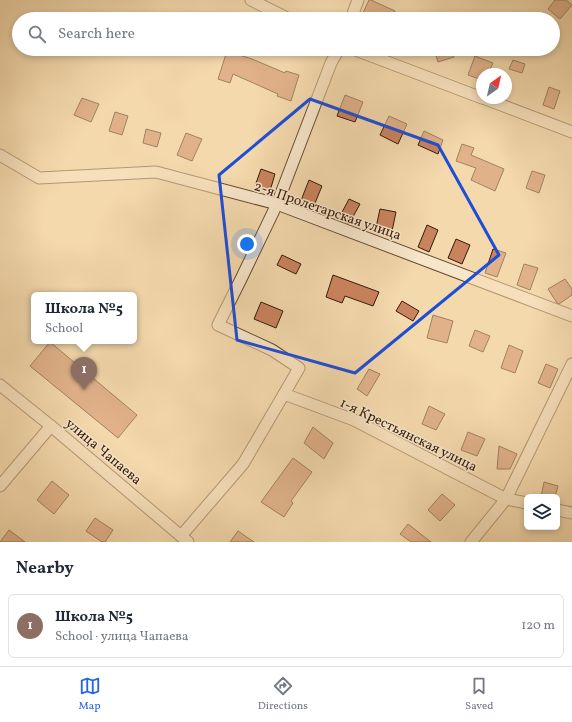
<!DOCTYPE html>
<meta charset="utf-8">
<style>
body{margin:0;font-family:Vollkorn,serif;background:#f6f6f7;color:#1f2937}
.controls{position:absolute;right:12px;bottom:12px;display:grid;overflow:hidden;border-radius:6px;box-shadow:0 2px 6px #0003}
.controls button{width:36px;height:36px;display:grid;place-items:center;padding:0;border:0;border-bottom:1px solid #e0e1e3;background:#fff;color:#1f2937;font:20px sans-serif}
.compass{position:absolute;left:476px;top:68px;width:36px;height:36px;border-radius:50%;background:#fff;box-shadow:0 2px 6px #0003;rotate:34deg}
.you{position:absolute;left:247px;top:244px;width:14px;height:14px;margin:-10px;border:3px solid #fff;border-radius:50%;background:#1a73e8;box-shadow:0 0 0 6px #1a73e833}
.badge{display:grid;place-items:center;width:26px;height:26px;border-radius:50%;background:#2563eb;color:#fff;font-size:13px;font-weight:700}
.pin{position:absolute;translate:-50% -33px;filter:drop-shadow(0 1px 2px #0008)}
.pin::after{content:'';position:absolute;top:21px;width:14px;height:12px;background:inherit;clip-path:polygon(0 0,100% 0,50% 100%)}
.popup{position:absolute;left:31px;top:292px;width:106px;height:52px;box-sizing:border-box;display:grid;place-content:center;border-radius:6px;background:#fff;filter:drop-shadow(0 1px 3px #0005);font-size:13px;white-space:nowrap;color:#747a83}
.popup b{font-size:15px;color:#1f2937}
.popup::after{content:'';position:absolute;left:50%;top:100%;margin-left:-8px;border:8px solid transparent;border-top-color:#fff}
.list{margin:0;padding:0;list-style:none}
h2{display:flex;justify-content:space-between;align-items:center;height:52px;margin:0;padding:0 16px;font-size:17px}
h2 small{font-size:13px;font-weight:400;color:#747a83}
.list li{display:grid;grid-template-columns:26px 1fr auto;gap:12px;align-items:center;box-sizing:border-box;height:64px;margin:0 8px 8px;padding:0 8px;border:1px solid #e0e1e3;border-radius:6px}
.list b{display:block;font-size:15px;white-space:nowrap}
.list p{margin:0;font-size:13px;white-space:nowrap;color:#747a83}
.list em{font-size:13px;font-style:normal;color:#747a83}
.icon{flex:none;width:22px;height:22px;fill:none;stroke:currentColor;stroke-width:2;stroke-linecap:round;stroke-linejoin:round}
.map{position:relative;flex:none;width:572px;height:542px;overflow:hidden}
.search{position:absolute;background:#fff;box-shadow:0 2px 6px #0003;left:12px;right:12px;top:12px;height:44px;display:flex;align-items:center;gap:10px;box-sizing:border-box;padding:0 14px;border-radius:22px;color:#747a83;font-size:15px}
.sheet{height:124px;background:#fff}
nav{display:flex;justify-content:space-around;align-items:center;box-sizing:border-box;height:56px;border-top:1px solid #e0e1e3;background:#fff;font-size:11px;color:#747a83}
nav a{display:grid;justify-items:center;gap:2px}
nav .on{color:#2563eb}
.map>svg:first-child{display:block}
.building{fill:#ca835f;stroke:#341a0b}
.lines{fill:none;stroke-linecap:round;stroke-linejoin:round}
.street-casing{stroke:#644a34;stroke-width:13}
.street{stroke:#f8e6ca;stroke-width:11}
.marked{fill:none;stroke:#1d4ed8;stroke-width:3;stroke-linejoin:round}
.labels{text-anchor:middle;stroke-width:3;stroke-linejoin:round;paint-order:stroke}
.street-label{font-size:14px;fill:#341a0b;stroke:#f8e6ca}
</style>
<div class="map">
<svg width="572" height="542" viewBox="0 0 572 542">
<rect width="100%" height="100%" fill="#f4d9ad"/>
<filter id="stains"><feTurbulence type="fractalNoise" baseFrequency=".005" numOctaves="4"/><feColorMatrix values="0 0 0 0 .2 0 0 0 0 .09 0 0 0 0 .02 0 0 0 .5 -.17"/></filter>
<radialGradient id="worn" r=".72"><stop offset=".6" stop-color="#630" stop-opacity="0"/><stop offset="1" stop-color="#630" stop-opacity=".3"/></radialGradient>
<!-- building -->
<g class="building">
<polygon points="369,0 371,0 395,11 391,19 370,19 362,15"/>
<polygon points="555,0 566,0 572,5 560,19 548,9"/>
<polygon points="434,49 451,49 454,57 438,62"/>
<polygon points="227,51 252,59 285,73 286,71 299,75 291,101 277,96 278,94 233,74 230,83 218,79"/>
<polygon points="475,56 493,63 488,74 482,74 482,80 468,75"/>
<polygon points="513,60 525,64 522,73 509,69"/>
<polygon points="549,87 560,91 554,109 543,105"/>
<polygon points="345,95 363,102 355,122 337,116"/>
<polygon points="82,98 99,104 91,122 74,115"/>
<polygon points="115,112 128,116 122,135 109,131"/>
<polygon points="389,116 407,124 398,144 380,135"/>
<polygon points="146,129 161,133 157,147 143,143"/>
<polygon points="424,131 443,140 438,154 418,145"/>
<polygon points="186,133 202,139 192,161 177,155"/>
<polygon points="462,144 474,148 471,155 504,169 495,191 471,180 476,168 456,161"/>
<polygon points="261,169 275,174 270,191 255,186"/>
<polygon points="532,171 545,175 539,193 526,188"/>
<polygon points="309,180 322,186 313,208 300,203"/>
<polygon points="349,199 360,204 349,224 339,218"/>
<polygon points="380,209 396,212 391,236 375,232"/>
<polygon points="427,225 438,230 429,252 418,247"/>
<polygon points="456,239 470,245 462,264 448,258"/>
<polygon points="493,249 506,253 497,277 485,273"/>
<polygon points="282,255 301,264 296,274 277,265"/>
<polygon points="524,264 538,268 530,290 517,285"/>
<polygon points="333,275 379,292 373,306 345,296 342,303 326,297"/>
<polygon points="565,279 572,289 572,295 559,304 557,303 548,289"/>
<polygon points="402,301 419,311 413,321 396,311"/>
<polygon points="261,302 283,311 276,328 254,319"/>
<polygon points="433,315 453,321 447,343 427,338"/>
<polygon points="475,330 490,336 483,352 469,346"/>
<polygon points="50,342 137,415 118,438 30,366"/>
<polygon points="509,345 523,351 515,373 501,368"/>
<polygon points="546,364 558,369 550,388 538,383"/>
<polygon points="369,369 380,374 367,396 357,389"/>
<polygon points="429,406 445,414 436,430 422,424"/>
<polygon points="313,427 333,443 324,459 304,443"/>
<polygon points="468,432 485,439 477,456 461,450"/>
<polygon points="499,446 517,454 510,469 497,469"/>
<polygon points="293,458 312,472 291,501 293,503 284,517 261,502"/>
<polygon points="52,481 69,495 54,514 37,500"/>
<polygon points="544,482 558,486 555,497 541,497"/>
<polygon points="442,494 455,505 440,521 428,510"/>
<polygon points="95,518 113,530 105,542 102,542 86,531"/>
<polygon points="408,524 431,542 411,542 400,534"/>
<polygon points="9,530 25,542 0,542"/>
<polygon points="238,531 254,542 230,542"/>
</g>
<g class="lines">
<defs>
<g id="street">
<polyline points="251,0 289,19"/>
<polyline points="351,19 358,0"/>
<polyline points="353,49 482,98"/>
<polyline points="483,98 572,132"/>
<polyline points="0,155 39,178 156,172 277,204 572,316"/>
<polyline points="0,385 51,426 188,542"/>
<polyline points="284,394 299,368 272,350 218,325 241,279 277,204 331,63 339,49"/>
<polyline points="0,486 51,426"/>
<polyline points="557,510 572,513"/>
<polyline points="181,536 243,464 284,394 354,420 506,499 527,503"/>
<polyline points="471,542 506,499 572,364"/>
</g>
</defs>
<!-- street casing -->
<use href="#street" class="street-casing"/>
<!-- street -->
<use href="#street" class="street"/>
</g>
<!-- marked area -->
<path d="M0 0H572V542H0ZM310,99l128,46 61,110 -144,118 -118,-33 -18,-165z" fill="#f4d9ad" fill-opacity=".55" fill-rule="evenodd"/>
<path class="marked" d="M310,99l128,46 61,110 -144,118 -118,-33 -18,-165z"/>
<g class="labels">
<!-- street labels -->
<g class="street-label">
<text transform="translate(328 210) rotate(19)" y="5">2-я Пролетарская улица</text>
<text transform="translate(409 434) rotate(26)" y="5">1-я Крестьянская улица</text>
<text transform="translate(104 451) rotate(40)" y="5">улица Чапаева</text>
</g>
</g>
<rect width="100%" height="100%" filter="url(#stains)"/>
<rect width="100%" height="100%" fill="url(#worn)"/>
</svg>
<div class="controls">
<button><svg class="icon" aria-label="layers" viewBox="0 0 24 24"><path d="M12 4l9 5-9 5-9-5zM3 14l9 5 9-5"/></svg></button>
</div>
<svg class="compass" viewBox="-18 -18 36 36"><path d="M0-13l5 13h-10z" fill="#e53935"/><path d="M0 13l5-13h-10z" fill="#747a83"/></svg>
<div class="you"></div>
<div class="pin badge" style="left:84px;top:390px;background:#8d6e63">1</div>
<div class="popup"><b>Школа №5</b>School</div>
<div class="search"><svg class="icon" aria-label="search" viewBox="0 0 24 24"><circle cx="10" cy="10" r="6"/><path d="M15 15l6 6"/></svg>Search here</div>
</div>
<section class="sheet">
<h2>Nearby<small></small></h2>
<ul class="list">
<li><span class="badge" style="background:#8d6e63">1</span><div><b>Школа №5</b><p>School · улица Чапаева</p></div><em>120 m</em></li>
</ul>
</section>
<nav>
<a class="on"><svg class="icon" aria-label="map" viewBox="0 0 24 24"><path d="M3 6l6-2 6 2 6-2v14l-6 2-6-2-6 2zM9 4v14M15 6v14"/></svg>Map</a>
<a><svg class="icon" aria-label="directions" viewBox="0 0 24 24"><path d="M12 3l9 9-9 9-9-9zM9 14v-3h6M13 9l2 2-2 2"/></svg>Directions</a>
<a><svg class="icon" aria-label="saved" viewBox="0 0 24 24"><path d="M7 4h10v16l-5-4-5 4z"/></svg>Saved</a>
</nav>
